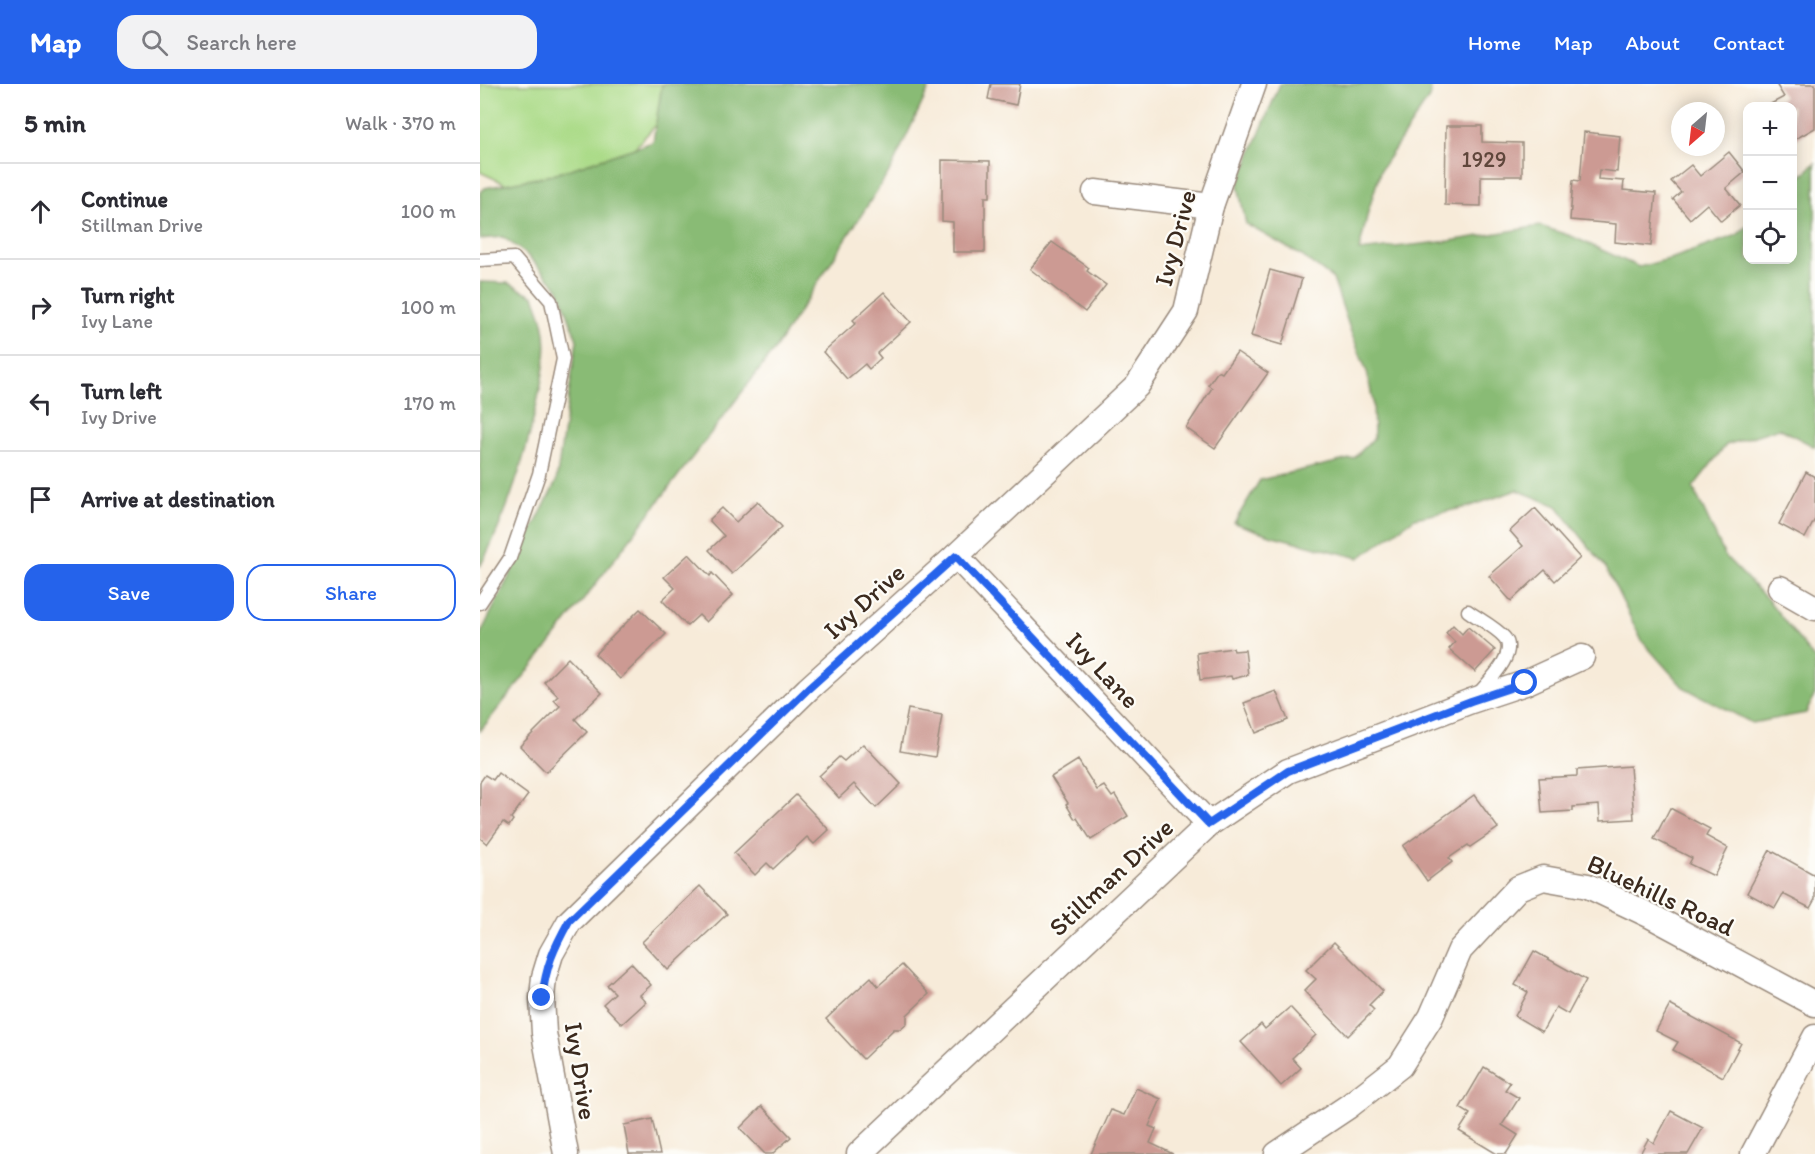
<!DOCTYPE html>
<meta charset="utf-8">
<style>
body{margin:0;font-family:Itim,sans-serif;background:#f2f2f3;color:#2b2b33}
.controls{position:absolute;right:18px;top:18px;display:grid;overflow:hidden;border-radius:12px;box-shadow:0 3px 15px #0003}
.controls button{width:54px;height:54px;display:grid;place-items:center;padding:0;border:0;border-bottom:2px solid #e1e1e2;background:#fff;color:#2b2b33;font:30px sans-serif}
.compass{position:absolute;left:1191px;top:18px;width:54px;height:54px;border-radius:50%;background:#fff;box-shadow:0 3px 15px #0003;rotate:208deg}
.stop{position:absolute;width:18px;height:18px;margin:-14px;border:4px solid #2563eb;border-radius:50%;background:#fff}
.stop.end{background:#2563eb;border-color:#fff;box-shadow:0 2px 6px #0008}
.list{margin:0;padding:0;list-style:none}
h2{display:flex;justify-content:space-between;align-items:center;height:78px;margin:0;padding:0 24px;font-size:26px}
h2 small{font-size:20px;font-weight:400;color:#7c7c81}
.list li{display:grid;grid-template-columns:39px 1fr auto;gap:18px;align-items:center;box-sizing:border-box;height:96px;padding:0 24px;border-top:2px solid #e1e1e2}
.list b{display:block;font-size:22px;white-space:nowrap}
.list p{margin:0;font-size:20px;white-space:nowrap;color:#7c7c81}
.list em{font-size:20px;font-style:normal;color:#7c7c81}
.actions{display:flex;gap:12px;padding:18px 24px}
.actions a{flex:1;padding:14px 0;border:2px solid #2563eb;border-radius:18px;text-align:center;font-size:21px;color:#2563eb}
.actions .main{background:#2563eb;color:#fff}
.icon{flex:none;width:33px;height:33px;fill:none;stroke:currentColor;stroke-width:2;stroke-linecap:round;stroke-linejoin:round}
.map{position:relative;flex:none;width:1335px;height:1070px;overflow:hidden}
header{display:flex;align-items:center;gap:36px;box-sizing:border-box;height:84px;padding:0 30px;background:#2563eb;color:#fff}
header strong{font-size:28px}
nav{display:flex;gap:33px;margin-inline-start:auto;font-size:21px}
.search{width:420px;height:54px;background:#f2f2f3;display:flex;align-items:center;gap:15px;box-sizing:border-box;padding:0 21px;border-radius:18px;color:#7c7c81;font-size:22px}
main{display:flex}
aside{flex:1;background:#fff}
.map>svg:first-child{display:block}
.green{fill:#acdb89;stroke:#748254;stroke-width:1.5}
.forest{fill:#89bb75;stroke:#62724a;stroke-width:1.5}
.building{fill:#cc9a93}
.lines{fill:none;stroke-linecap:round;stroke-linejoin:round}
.lane-casing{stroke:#998a7c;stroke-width:15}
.street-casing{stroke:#998a7c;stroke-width:27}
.lane{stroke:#fff;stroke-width:12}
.street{stroke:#fff;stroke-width:24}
.route{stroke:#2563eb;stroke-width:8}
.labels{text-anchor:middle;stroke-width:4.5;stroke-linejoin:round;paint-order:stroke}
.number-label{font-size:22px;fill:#5f463b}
.street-label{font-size:26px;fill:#3b2a1e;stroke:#fdfcf7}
</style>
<header>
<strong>Map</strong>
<div class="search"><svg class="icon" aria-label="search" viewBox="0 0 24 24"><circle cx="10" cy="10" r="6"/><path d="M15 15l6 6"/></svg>Search here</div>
<nav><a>Home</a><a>Map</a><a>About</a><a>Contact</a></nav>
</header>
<main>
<aside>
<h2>5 min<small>Walk · 370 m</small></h2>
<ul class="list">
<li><svg class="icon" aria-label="ahead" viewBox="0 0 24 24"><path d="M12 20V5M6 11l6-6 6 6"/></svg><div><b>Continue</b><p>Stillman Drive</p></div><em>100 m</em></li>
<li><svg class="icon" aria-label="right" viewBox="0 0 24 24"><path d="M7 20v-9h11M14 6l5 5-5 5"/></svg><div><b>Turn right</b><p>Ivy Lane</p></div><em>100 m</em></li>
<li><svg class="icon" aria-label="left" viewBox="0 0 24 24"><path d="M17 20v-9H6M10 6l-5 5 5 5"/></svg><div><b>Turn left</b><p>Ivy Drive</p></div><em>170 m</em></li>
<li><svg class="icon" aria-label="arrive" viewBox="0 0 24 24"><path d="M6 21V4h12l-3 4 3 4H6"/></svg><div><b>Arrive at destination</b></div></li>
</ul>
<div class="actions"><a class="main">Save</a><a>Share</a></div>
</aside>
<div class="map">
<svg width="1335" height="1070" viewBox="0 0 1335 1070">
<rect width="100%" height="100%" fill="#fdfcf7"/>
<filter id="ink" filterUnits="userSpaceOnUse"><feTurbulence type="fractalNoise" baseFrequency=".0167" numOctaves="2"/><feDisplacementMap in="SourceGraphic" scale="12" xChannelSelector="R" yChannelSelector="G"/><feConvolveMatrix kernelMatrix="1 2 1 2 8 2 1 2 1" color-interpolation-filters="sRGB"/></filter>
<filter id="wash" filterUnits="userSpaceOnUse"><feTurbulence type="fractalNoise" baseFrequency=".008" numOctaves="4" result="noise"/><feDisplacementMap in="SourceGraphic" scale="24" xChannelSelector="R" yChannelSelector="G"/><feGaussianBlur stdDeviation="1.35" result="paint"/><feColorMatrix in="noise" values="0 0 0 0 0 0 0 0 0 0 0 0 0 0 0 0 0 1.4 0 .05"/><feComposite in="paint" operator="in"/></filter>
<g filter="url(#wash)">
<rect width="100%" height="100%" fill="#f7ebd9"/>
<!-- green -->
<polygon class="green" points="0,0 214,0 92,131 0,88"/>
<!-- forest -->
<g class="forest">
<polygon points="182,0 451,0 411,85 295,265 69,561 0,647 0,551 76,398 97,256 79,205 46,170 23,153 0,155 0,109 5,104 72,91 173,58"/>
<polygon points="800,0 950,0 951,11 901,85 888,128 879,167 970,157 1060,142 1091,152 1159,183 1193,174 1257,151 1267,142 1268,176 1312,176 1313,100 1335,79 1335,363 1299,344 1246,361 1213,403 1245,472 1289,517 1335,576 1335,610 1326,629 1272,639 1203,603 1162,557 1126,484 1077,422 1037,406 988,423 935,434 879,474 793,452 754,439 780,396 874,374 894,354 893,318 887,288 871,248 853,195 822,172 766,140 758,101"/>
<path d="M0,198l28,1 26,13c4,10 8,20 10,31 5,24 -2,52 -7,76 -12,57 -30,112 -57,164z"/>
</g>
<g id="blocks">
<!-- building -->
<g class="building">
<polygon points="511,0 540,0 536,21 508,15"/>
<polygon points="1296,0 1335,0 1335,44 1312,57 1312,22 1287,22 1304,13"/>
<polygon points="966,42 1002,42 1002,58 1042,59 1042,92 1001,92 1001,122 965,121"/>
<polygon points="1104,48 1140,52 1137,88 1119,86 1118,95 1144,97 1143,106 1176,109 1171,162 1135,158 1136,140 1090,136 1093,96 1100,97"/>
<polygon points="1249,68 1265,88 1246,104 1260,121 1241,137 1227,120 1210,135 1193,115 1201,108 1191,97 1211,81 1220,92"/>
<polygon points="462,76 510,77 510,113 505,113 505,168 473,168 473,138 462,137"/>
<polygon points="572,158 609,184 607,187 626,201 605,228 550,185"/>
<polygon points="790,186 822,195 802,261 771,252"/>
<polygon points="404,208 431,238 397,269 401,274 389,285 385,280 367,295 343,268 376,239 373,236"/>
<polygon points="757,268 788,289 735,364 706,344 732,304 728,301 738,287 742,289"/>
<polygon points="1326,388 1335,393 1335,435 1325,454 1299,440"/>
<polygon points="278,417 302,443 252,490 229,466 244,452 229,436 242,424 256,438"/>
<polygon points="1055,424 1100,474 1075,497 1065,486 1031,517 1009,492 1043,462 1030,447"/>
<polygon points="209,470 230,492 232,489 253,511 226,538 219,531 207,542 182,516 195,504 184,493"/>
<polygon points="160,525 186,550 140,595 115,570"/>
<polygon points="973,541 982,550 988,543 1015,566 995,588 969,565 975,558 966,549"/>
<polygon points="753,564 754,567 765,566 768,591 752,595 751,592 720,596 717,569"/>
<polygon points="88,574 122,609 95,635 107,648 66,688 40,662 80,622 74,616 78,612 64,598"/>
<polygon points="796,607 808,636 776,649 764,619"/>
<polygon points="428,625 462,631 455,673 420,667"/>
<polygon points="383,660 421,700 396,724 374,700 359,714 339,692 359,673 364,677"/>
<polygon points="598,676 617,706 624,702 632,713 635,711 648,732 611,756 597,734 595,735 586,720 588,719 571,693"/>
<polygon points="1150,682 1154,735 1120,737 1119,721 1093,723 1093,727 1062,729 1059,694 1097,692 1097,686"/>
<polygon points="18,689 48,711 31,734 33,736 29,742 23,738 7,760 0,754 0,698 5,691 13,696"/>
<polygon points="316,711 349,746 334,760 327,753 293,785 287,779 275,791 254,769"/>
<polygon points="994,711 1018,744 990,763 988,761 969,774 972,778 947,797 923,762"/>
<polygon points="1190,724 1230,745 1226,752 1248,764 1234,792 1209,780 1212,774 1174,755"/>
<polygon points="1290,766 1335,791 1335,815 1330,824 1303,810 1295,824 1267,809"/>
<polygon points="220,802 247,830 188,886 162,858"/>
<polygon points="854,858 903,907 889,921 894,926 868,952 824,907 836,895 826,886"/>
<polygon points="1054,867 1106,896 1088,930 1076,923 1062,948 1035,932 1048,908 1035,901"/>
<polygon points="151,879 171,901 160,911 166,918 142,940 123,920 135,909 127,901"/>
<polygon points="422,881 449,910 427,931 427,939 420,945 414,945 383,975 346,935 391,893 398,902"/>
<polygon points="1190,921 1261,959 1243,993 1193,966 1198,958 1176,947"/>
<polygon points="810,923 836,951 812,974 821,984 801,1002 761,958 781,940 785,945"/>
<polygon points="1004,983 1030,999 1025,1006 1039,1014 1022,1041 1038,1051 1026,1070 1017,1070 979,1047 990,1030 980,1024"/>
<polygon points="656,1004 681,1015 669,1042 676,1045 670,1059 693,1070 611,1070 631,1026 644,1031"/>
<polygon points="282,1022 311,1053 292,1070 285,1070 260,1044"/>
<polygon points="1191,1027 1223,1044 1208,1070 1160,1070 1168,1055 1174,1059"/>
<polygon points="172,1035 180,1070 149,1070 144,1041"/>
</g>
</g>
</g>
<g filter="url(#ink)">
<use href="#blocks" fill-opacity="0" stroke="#998a7c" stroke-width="1.5"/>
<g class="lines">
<defs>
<g id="lane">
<polyline points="0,176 34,174 71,217 83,275 59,390 30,474 0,519"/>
<path d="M988,527c11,8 27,16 36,26 15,16 -16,45 -26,57"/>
</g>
<g id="street">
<polyline points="615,108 731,122"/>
<polyline points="476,472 729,740"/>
<polyline points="1300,504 1335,524"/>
<polyline points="86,1070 64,949 62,914 64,893 71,870 89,838 328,605 476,472 657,302 706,227 731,122 774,0"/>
<polyline points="379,1070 729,740 808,687 991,617 1045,599 1102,573"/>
<polyline points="797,1070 869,1022 920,982 951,933 980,866 1038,804 1063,794 1108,802 1171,832 1335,920"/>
<polyline points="1273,1070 1335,953"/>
</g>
</defs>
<!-- lane casing -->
<use href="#lane" class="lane-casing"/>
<!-- street casing -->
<use href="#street" class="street-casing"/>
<!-- lane -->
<use href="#lane" class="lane"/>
<!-- street -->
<use href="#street" class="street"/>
</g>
</g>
<g class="lines" filter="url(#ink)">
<!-- route -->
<path class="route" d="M62,914c4,-32 11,-48 27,-77l239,-232 148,-133 253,268 79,-53 183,-70 54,-18"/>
</g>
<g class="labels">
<!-- number labels -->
<g class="number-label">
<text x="1004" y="83">1929</text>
</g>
<!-- street labels -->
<g class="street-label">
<text transform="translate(695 154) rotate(-75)" y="9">Ivy Drive</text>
<text transform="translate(384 517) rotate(-42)" y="9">Ivy Drive</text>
<text transform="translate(623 586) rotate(47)" y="9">Ivy Lane</text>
<text transform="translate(631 793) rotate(-43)" y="9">Stillman Drive</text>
<text transform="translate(1181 811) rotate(25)" y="9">Bluehills Road</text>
<text transform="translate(101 987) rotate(81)" y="9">Ivy Drive</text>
</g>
</g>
</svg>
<div class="controls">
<button>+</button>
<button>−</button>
<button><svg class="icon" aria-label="locate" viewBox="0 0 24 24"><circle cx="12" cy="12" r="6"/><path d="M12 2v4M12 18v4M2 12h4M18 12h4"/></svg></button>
</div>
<svg class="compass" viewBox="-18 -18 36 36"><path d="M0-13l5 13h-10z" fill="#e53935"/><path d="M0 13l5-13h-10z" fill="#7c7c81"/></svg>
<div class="stop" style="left:1045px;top:599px"></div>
<div class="stop end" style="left:62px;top:914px"></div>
</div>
</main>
